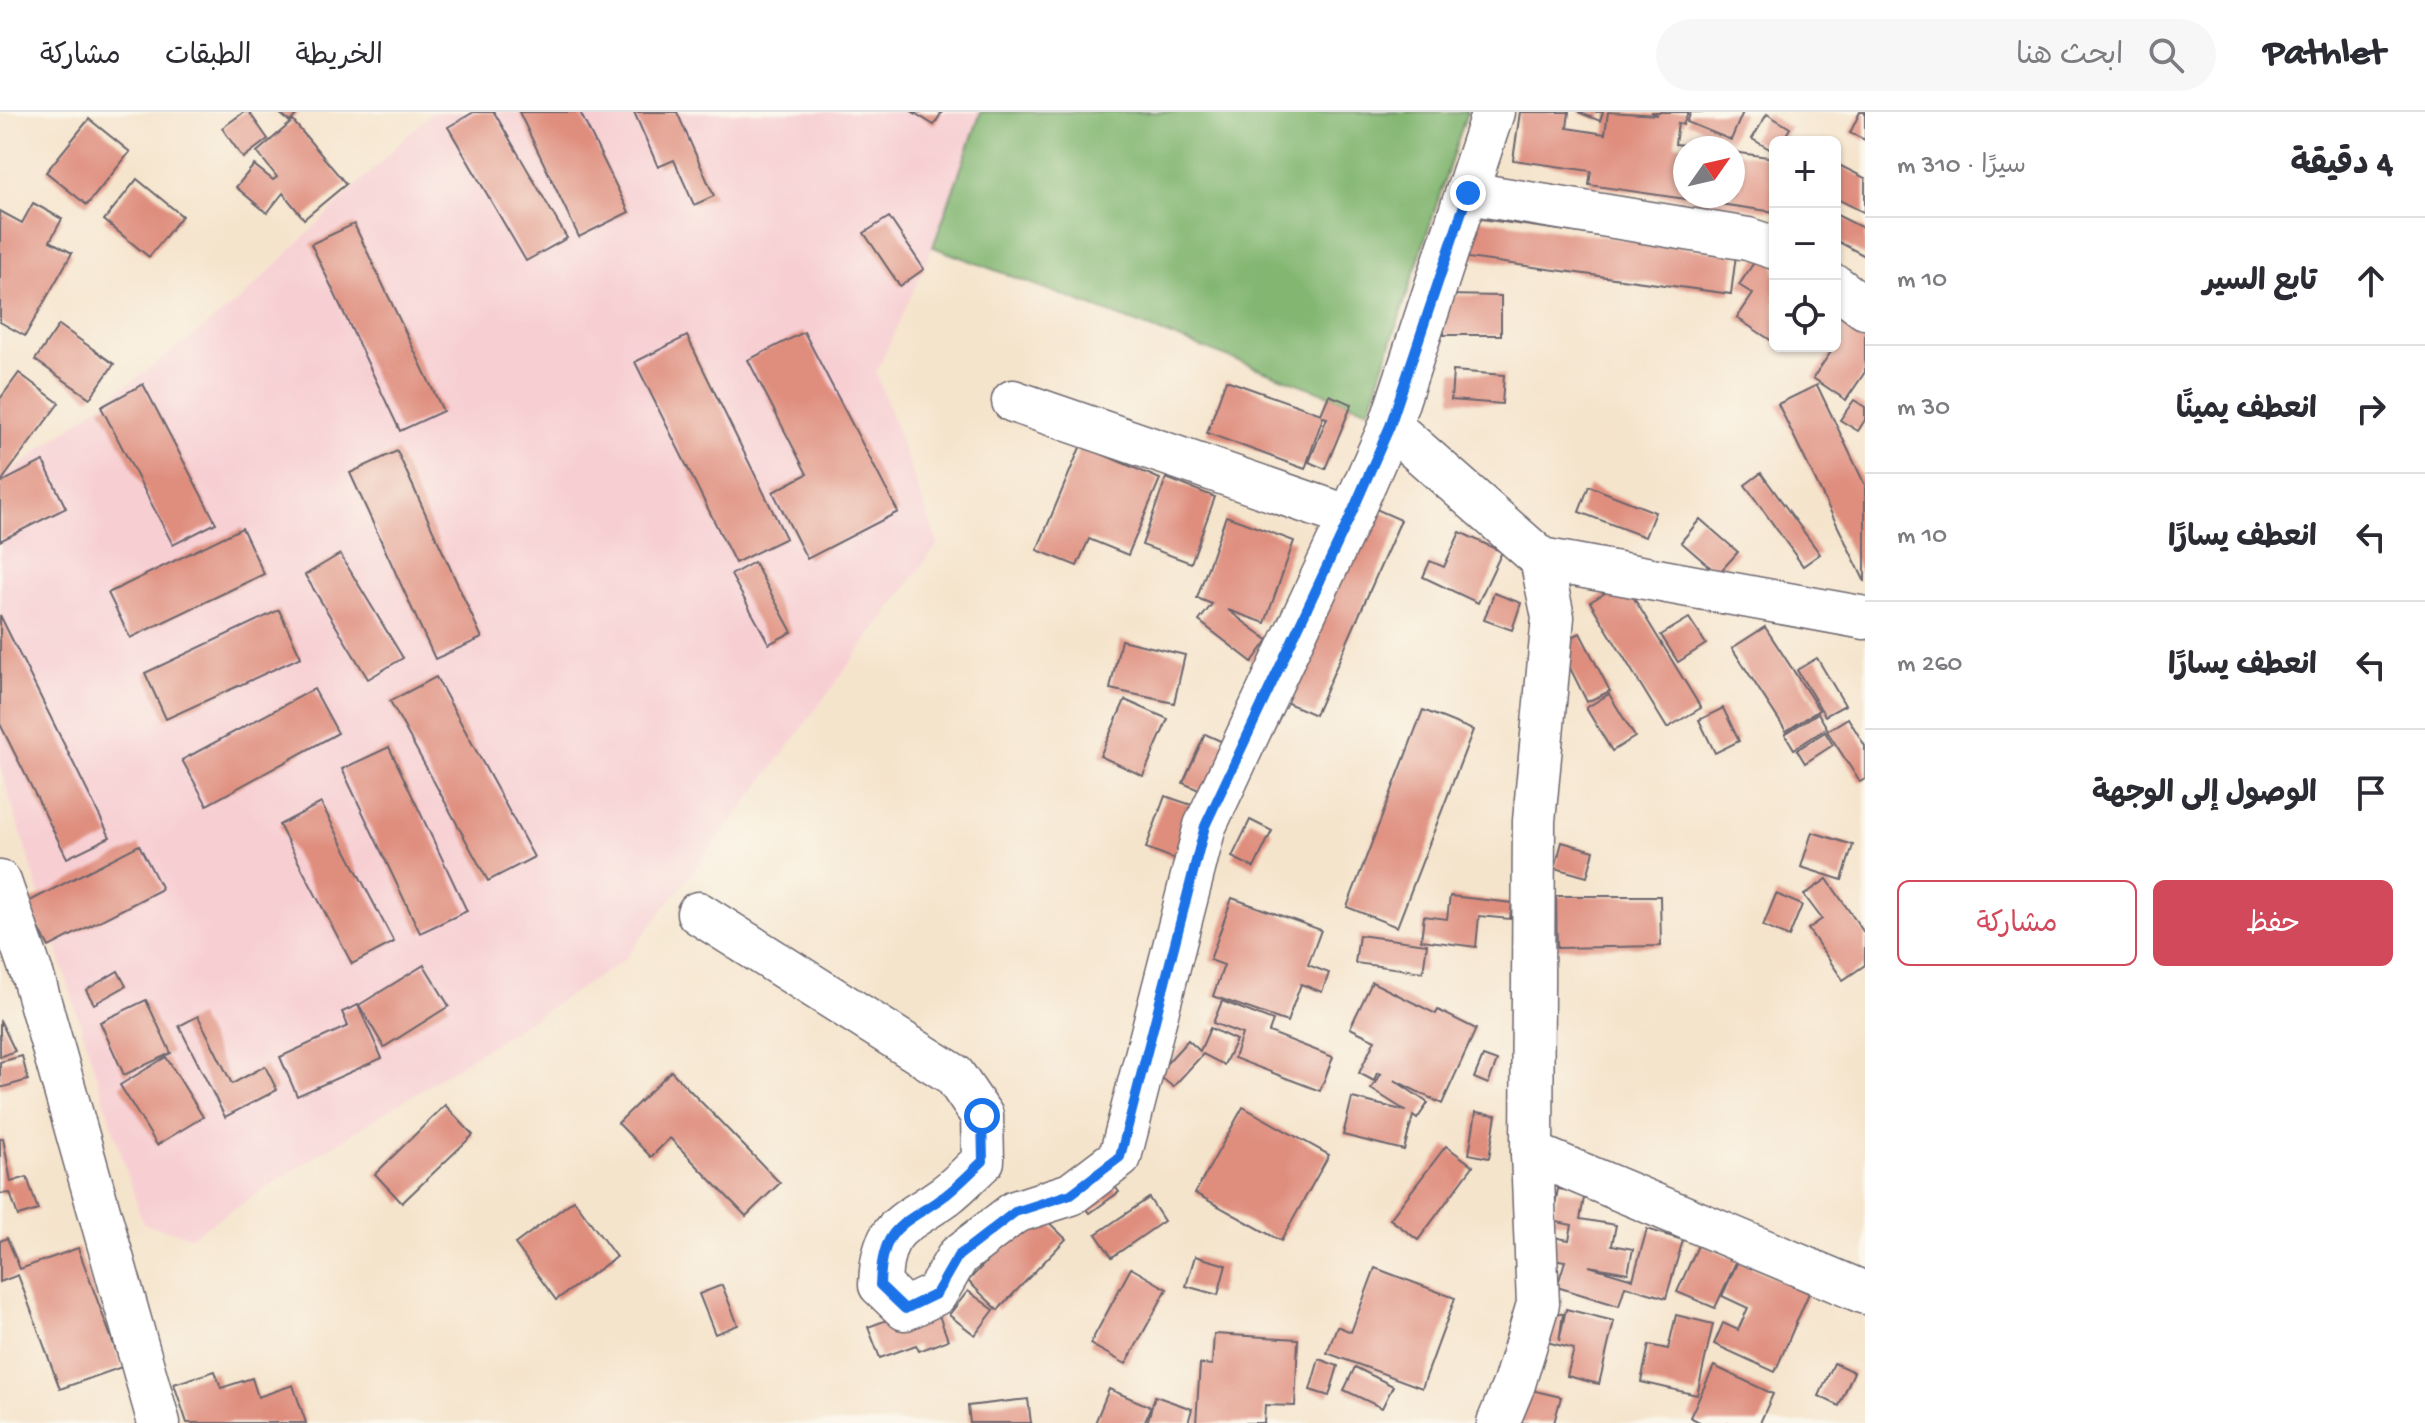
<!DOCTYPE html>
<html lang="ar">
<meta charset="utf-8">
<style>
body{margin:0;font-family:"Gochi Hand","Playpen Sans Arabic",sans-serif;background:#f7f7f7;color:#2b2b33;direction:rtl}
.controls{position:absolute;right:24px;top:24px;display:grid;overflow:hidden;border-radius:12px;box-shadow:0 2px 6px #0004}
.controls button{width:72px;height:72px;display:grid;place-items:center;padding:0;border:0;border-bottom:2px solid #e1e1e2;background:#fff;color:#2b2b33;font:40px sans-serif}
.compass{position:absolute;left:1673px;top:24px;width:72px;height:72px;border-radius:50%;background:#fff;box-shadow:0 2px 6px #0004;rotate:56deg}
.stop{position:absolute;width:24px;height:24px;margin:-18px;border:6px solid #1a73e8;border-radius:50%;background:#fff}
.stop.end{background:#1a73e8;border-color:#fff;box-shadow:0 2px 8px #0008}
.list{margin:0;padding:0;list-style:none}
h2{display:flex;justify-content:space-between;align-items:center;height:104px;margin:0;padding:0 32px;font-size:34px}
h2 small{font-size:26px;font-weight:400;color:#7c7c81}
.list li{display:grid;grid-template-columns:52px 1fr auto;gap:24px;align-items:center;box-sizing:border-box;height:128px;padding:0 32px;border-top:2px solid #e1e1e2}
.list b{display:block;font-size:30px;white-space:nowrap}
.list em{font-size:26px;font-style:normal;color:#7c7c81}
.actions{display:flex;gap:16px;padding:24px 32px}
.actions a{flex:1;padding:18px 0;border:2px solid #d1495b;border-radius:12px;text-align:center;font-size:28px;color:#d1495b}
.actions .main{background:#d1495b;color:#fff}
.icon{flex:none;width:44px;height:44px;fill:none;stroke:currentColor;stroke-width:2;stroke-linecap:round;stroke-linejoin:round}
.map{position:relative;flex:none;width:1865px;height:1311px;overflow:hidden;direction:ltr}
header{display:flex;align-items:center;gap:48px;box-sizing:border-box;height:112px;padding:0 40px;background:#fff;border-bottom:2px solid #e1e1e2}
header strong{font-size:38px}
nav{display:flex;gap:44px;margin-inline-start:auto;font-size:28px}
.search{width:560px;height:72px;background:#f7f7f7;display:flex;align-items:center;gap:20px;box-sizing:border-box;padding:0 28px;border-radius:44px;color:#7c7c81;font-size:30px}
main{display:flex}
aside{flex:1;background:#fff}
.map>svg:first-child{display:block}
.built{fill:#f7cfd3}
.forest{fill:#82b671;stroke:#526c56;stroke-width:2}
.building{fill:#df8e7e}
.lines{fill:none;stroke-linecap:round;stroke-linejoin:round}
.minor-casing{stroke:#6c666e;stroke-width:45}
.minor{stroke:#fff;stroke-width:42}
.route{stroke:#1a73e8;stroke-width:10}
</style>
<header>
<strong>Pathlet</strong>
<div class="search"><svg class="icon" aria-label="search" viewBox="0 0 24 24"><circle cx="10" cy="10" r="6"/><path d="M15 15l6 6"/></svg>ابحث هنا</div>
<nav><a>الخريطة</a><a>الطبقات</a><a>مشاركة</a></nav>
</header>
<main>
<aside>
<h2>4 دقيقة<small>سيرًا · 310 m</small></h2>
<ul class="list">
<li><svg class="icon" aria-label="ahead" viewBox="0 0 24 24"><path d="M12 20V5M6 11l6-6 6 6"/></svg><div><b>تابع السير</b></div><em>10 m</em></li>
<li><svg class="icon" aria-label="right" viewBox="0 0 24 24"><path d="M7 20v-9h11M14 6l5 5-5 5"/></svg><div><b>انعطف يمينًا</b></div><em>30 m</em></li>
<li><svg class="icon" aria-label="left" viewBox="0 0 24 24"><path d="M17 20v-9H6M10 6l-5 5 5 5"/></svg><div><b>انعطف يسارًا</b></div><em>10 m</em></li>
<li><svg class="icon" aria-label="left" viewBox="0 0 24 24"><path d="M17 20v-9H6M10 6l-5 5 5 5"/></svg><div><b>انعطف يسارًا</b></div><em>260 m</em></li>
<li><svg class="icon" aria-label="arrive" viewBox="0 0 24 24"><path d="M6 21V4h12l-3 4 3 4H6"/></svg><div><b>الوصول إلى الوجهة</b></div></li>
</ul>
<div class="actions"><a class="main">حفظ</a><a>مشاركة</a></div>
</aside>
<div class="map">
<svg width="1865" height="1311" viewBox="0 0 1865 1311">
<rect width="100%" height="100%" fill="#fbf7ec"/>
<filter id="ink" filterUnits="userSpaceOnUse"><feTurbulence type="fractalNoise" baseFrequency=".0125" numOctaves="2"/><feDisplacementMap in="SourceGraphic" scale="16" xChannelSelector="R" yChannelSelector="G"/><feConvolveMatrix kernelMatrix="1 2 1 2 8 2 1 2 1" color-interpolation-filters="sRGB"/></filter>
<filter id="wash" filterUnits="userSpaceOnUse"><feTurbulence type="fractalNoise" baseFrequency=".006" numOctaves="4" result="noise"/><feDisplacementMap in="SourceGraphic" scale="32" xChannelSelector="R" yChannelSelector="G"/><feGaussianBlur stdDeviation="1.8" result="paint"/><feColorMatrix in="noise" values="0 0 0 0 0 0 0 0 0 0 0 0 0 0 0 0 0 1.4 0 .05"/><feComposite in="paint" operator="in"/></filter>
<g filter="url(#wash)">
<rect width="100%" height="100%" fill="#f5e4cc"/>
<!-- built -->
<polygon class="built" points="432,0 981,0 933,135 876,261 938,432 751,685 623,849 191,1124 143,1112 0,655 0,368 238,190"/>
<!-- forest -->
<polygon class="forest" points="981,0 1467,0 1369,298 933,135"/>
<g id="blocks">
<!-- building -->
<g class="building">
<polygon points="244,0 249,0 268,27 243,46 222,16"/>
<polygon points="278,0 299,0 290,10"/>
<polygon points="474,0 494,0 567,126 526,149 448,15"/>
<polygon points="519,0 580,0 629,100 579,125"/>
<polygon points="634,0 677,0 714,84 694,93 674,48 658,55"/>
<polygon points="913,0 942,0 934,13"/>
<polygon points="1520,0 1569,0 1567,16 1605,22 1608,0 1658,3 1651,0 1688,0 1683,13 1678,11 1675,32 1693,34 1685,36 1685,84 1733,84 1733,40 1775,46 1775,100 1589,73 1591,59 1513,48"/>
<polygon points="1578,0 1603,0 1600,9"/>
<polygon points="1691,0 1743,0 1731,28 1687,10"/>
<polygon points="1860,0 1865,0 1865,28 1850,21"/>
<polygon points="1767,2 1790,16 1782,30 1775,30 1775,40 1752,27"/>
<polygon points="89,7 130,40 87,93 46,60"/>
<polygon points="293,9 346,72 304,107 283,81 267,101 236,75 254,53 273,68 277,65 257,40"/>
<polygon points="1835,51 1865,66 1865,101 1835,86"/>
<polygon points="137,67 182,104 149,145 104,108"/>
<polygon points="33,91 62,107 50,129 72,141 25,224 0,210 0,99 22,111"/>
<polygon points="1835,102 1865,117 1865,144 1835,128"/>
<polygon points="889,105 924,157 900,174 864,121"/>
<polygon points="1474,106 1736,143 1731,182 1468,146"/>
<polygon points="354,112 443,299 400,319 311,132"/>
<polygon points="1763,137 1775,145 1775,231 1737,206 1753,182 1739,173"/>
<polygon points="1444,183 1501,184 1501,223 1444,223"/>
<polygon points="1835,186 1865,206 1865,260 1846,288 1813,266 1835,234"/>
<polygon points="59,213 114,252 90,286 35,248"/>
<polygon points="804,220 898,400 807,447 773,380 807,362 748,248"/>
<polygon points="687,224 786,426 735,451 635,250"/>
<polygon points="1453,259 1504,263 1502,292 1451,288"/>
<polygon points="19,261 59,291 0,371 0,287"/>
<polygon points="1226,268 1321,302 1329,283 1352,292 1325,357 1309,350 1327,306 1323,305 1305,357 1207,321"/>
<polygon points="143,272 216,411 173,433 101,295"/>
<polygon points="1817,273 1865,373 1865,470 1778,292"/>
<polygon points="1854,288 1865,295 1865,308 1858,319 1840,308"/>
<polygon points="1081,333 1160,367 1128,443 1089,427 1077,454 1037,438"/>
<polygon points="397,339 482,526 435,547 350,361"/>
<polygon points="43,349 66,396 0,429 0,371"/>
<polygon points="1761,361 1820,442 1803,454 1745,373"/>
<polygon points="1166,366 1215,385 1191,451 1142,433"/>
<polygon points="1589,374 1655,400 1645,425 1579,400"/>
<polygon points="1351,386 1401,408 1315,603 1265,581"/>
<polygon points="1226,404 1294,429 1265,511 1228,498 1268,528 1252,550 1199,509 1212,492 1197,486"/>
<polygon points="1700,407 1738,440 1718,462 1681,430"/>
<polygon points="242,416 264,462 130,526 108,481"/>
<polygon points="1460,420 1502,440 1478,491 1423,465 1430,449 1444,455"/>
<polygon points="340,442 403,546 368,567 305,463"/>
<polygon points="754,450 792,520 769,532 731,463"/>
<polygon points="1624,470 1701,596 1667,616 1590,490"/>
<polygon points="1494,481 1521,491 1512,518 1484,508"/>
<polygon points="279,498 301,545 166,607 145,561"/>
<polygon points="0,503 110,725 67,746 0,612"/>
<polygon points="1689,506 1706,532 1678,550 1661,523"/>
<polygon points="1765,515 1819,598 1786,619 1732,536"/>
<polygon points="1580,521 1610,579 1587,590 1558,532"/>
<polygon points="1121,528 1185,543 1174,591 1110,577"/>
<polygon points="1817,546 1845,593 1825,604 1797,558"/>
<polygon points="436,565 534,745 488,769 390,589"/>
<polygon points="314,577 338,621 207,693 182,648"/>
<polygon points="1609,582 1635,625 1612,639 1586,596"/>
<polygon points="1125,588 1168,607 1143,664 1100,644"/>
<polygon points="1723,596 1739,629 1715,641 1699,608"/>
<polygon points="1423,598 1473,618 1397,815 1347,795"/>
<polygon points="1818,601 1827,616 1794,637 1785,622"/>
<polygon points="1848,606 1865,634 1865,667 1860,670 1827,619"/>
<polygon points="1825,620 1833,633 1805,651 1797,638"/>
<polygon points="1205,622 1234,635 1212,684 1183,671"/>
<polygon points="389,635 467,799 420,821 342,657"/>
<polygon points="1165,684 1195,694 1175,747 1146,736"/>
<polygon points="321,691 394,830 352,852 279,713"/>
<polygon points="1250,708 1272,719 1254,756 1232,745"/>
<polygon points="1812,720 1853,733 1842,768 1801,755"/>
<polygon points="1562,730 1594,739 1587,765 1555,756"/>
<polygon points="139,733 162,777 49,835 26,791"/>
<polygon points="1827,767 1865,822 1865,853 1843,868 1808,817 1822,807 1804,783"/>
<polygon points="1776,782 1802,793 1789,825 1763,814"/>
<polygon points="1450,784 1512,791 1510,807 1479,804 1476,835 1421,828 1424,804 1447,807"/>
<polygon points="1556,784 1660,784 1661,834 1557,836"/>
<polygon points="1232,786 1321,818 1308,853 1329,861 1322,880 1301,872 1287,910 1213,884 1224,853 1210,848"/>
<polygon points="1359,823 1427,832 1423,860 1355,851"/>
<polygon points="424,853 449,894 384,935 359,893"/>
<polygon points="118,859 126,874 94,892 86,878"/>
<polygon points="1372,870 1436,902 1438,898 1476,917 1442,992 1394,968 1428,991 1417,1007 1413,1004 1404,1038 1343,1023 1352,986 1406,999 1371,977 1381,962 1377,961 1374,969 1359,961 1375,928 1350,916"/>
<polygon points="146,888 171,941 124,963 100,910"/>
<polygon points="1222,889 1273,909 1269,920 1333,945 1320,979 1234,946 1242,922 1213,911"/>
<polygon points="358,893 382,946 297,984 280,945 348,914 342,900"/>
<polygon points="198,904 232,972 265,954 277,978 225,1005 179,914"/>
<polygon points="0,908 15,939 0,945"/>
<polygon points="1210,916 1236,928 1224,953 1203,942 1173,975 1157,962 1188,928 1200,939"/>
<polygon points="22,944 28,968 0,976 0,950"/>
<polygon points="1483,944 1497,949 1488,972 1474,966"/>
<polygon points="166,945 203,1005 157,1033 120,973"/>
<polygon points="671,959 780,1071 746,1104 670,1026 651,1045 618,1011"/>
<polygon points="445,993 473,1023 402,1091 375,1062"/>
<polygon points="1243,995 1329,1043 1281,1129 1195,1081"/>
<polygon points="1476,1000 1496,1003 1489,1046 1469,1042"/>
<polygon points="3,1026 11,1070 27,1065 38,1098 18,1104 10,1081 0,1082 0,1027"/>
<polygon points="1446,1034 1473,1054 1418,1128 1390,1107"/>
<polygon points="1101,1056 1119,1080 1090,1101 1073,1077"/>
<polygon points="1558,1077 1585,1081 1580,1107 1616,1113 1612,1133 1633,1137 1628,1161 1589,1154 1633,1167 1647,1117 1683,1128 1666,1186 1625,1174 1619,1194 1557,1175 1565,1149 1518,1141 1521,1119 1569,1128 1572,1113 1552,1109"/>
<polygon points="1149,1086 1164,1109 1112,1145 1096,1122"/>
<polygon points="574,1088 616,1145 556,1188 515,1132"/>
<polygon points="1036,1098 1066,1127 998,1198 968,1169"/>
<polygon points="7,1126 20,1157 78,1136 122,1255 60,1277 18,1163 0,1170 0,1129"/>
<polygon points="1699,1131 1737,1148 1715,1196 1677,1180"/>
<polygon points="1195,1144 1226,1153 1218,1183 1186,1174"/>
<polygon points="1738,1149 1809,1181 1775,1260 1714,1232 1723,1211 1738,1218 1748,1196 1722,1184"/>
<polygon points="1131,1156 1167,1177 1126,1252 1090,1232"/>
<polygon points="1375,1156 1455,1186 1422,1276 1327,1241 1337,1214 1351,1220"/>
<polygon points="722,1173 738,1213 715,1222 699,1182"/>
<polygon points="968,1179 994,1198 975,1223 949,1203"/>
<polygon points="1538,1197 1563,1202 1559,1229 1566,1197 1614,1209 1599,1272 1567,1264 1574,1237 1531,1226"/>
<polygon points="937,1198 948,1228 919,1239 916,1233 880,1246 868,1215 903,1202"/>
<polygon points="1676,1203 1713,1212 1697,1283 1641,1270 1649,1233 1668,1237"/>
<polygon points="1214,1222 1298,1227 1295,1294 1265,1293 1264,1311 1196,1311 1200,1252 1212,1253"/>
<polygon points="1319,1247 1338,1254 1329,1284 1310,1278"/>
<polygon points="1834,1251 1854,1260 1839,1294 1819,1284"/>
<polygon points="1714,1254 1773,1282 1760,1311 1701,1311 1690,1305"/>
<polygon points="1355,1255 1393,1274 1382,1296 1344,1278"/>
<polygon points="215,1259 221,1276 252,1266 258,1285 293,1273 306,1311 187,1311 174,1272"/>
<polygon points="1501,1271 1561,1285 1554,1311 1491,1311"/>
<polygon points="1109,1277 1151,1295 1144,1311 1095,1311"/>
<polygon points="1155,1284 1192,1297 1188,1311 1147,1311"/>
<polygon points="1028,1287 1031,1311 970,1311 968,1294"/>
</g>
</g>
</g>
<g filter="url(#ink)">
<use href="#blocks" fill-opacity="0" stroke="#6c666e" stroke-width="2"/>
<g class="lines">
<defs>
<g id="minor">
<polyline points="1493,0 1390,314 1541,447 1553,505 1534,709 1532,1041 1538,1192 1514,1272 1498,1311"/>
<polyline points="1468,81 1748,127 1775,136"/>
<polyline points="1835,174 1865,196"/>
<polyline points="1013,289 1350,405"/>
<polyline points="1541,447 1865,506"/>
<polyline points="0,770 33,865 159,1311"/>
<path d="M698,801l256,162 28,41 1,45c-12,11 -24,24 -37,34 -44,32 -64,29 -66,90l25,24 31,-15 22,-38 57,-44 56,-18 49,-37 85,-331 145,-309 40,-91"/>
<polyline points="1532,1041 1865,1181"/>
</g>
</defs>
<!-- minor casing -->
<use href="#minor" class="minor-casing"/>
<!-- minor -->
<use href="#minor" class="minor"/>
</g>
</g>
<g class="lines" filter="url(#ink)">
<!-- route -->
<path class="route" d="M982,1004l1,45c-12,11 -24,24 -37,34 -44,32 -64,29 -66,90l25,24 31,-15 22,-38 57,-44 56,-18 49,-37 85,-331 145,-309 40,-91 78,-233"/>
</g>
</svg>
<div class="controls">
<button>+</button>
<button>−</button>
<button><svg class="icon" aria-label="locate" viewBox="0 0 24 24"><circle cx="12" cy="12" r="6"/><path d="M12 2v4M12 18v4M2 12h4M18 12h4"/></svg></button>
</div>
<svg class="compass" viewBox="-18 -18 36 36"><path d="M0-13l5 13h-10z" fill="#e53935"/><path d="M0 13l5-13h-10z" fill="#7c7c81"/></svg>
<div class="stop" style="left:982px;top:1004px"></div>
<div class="stop end" style="left:1468px;top:81px"></div>
</div>
</main>
